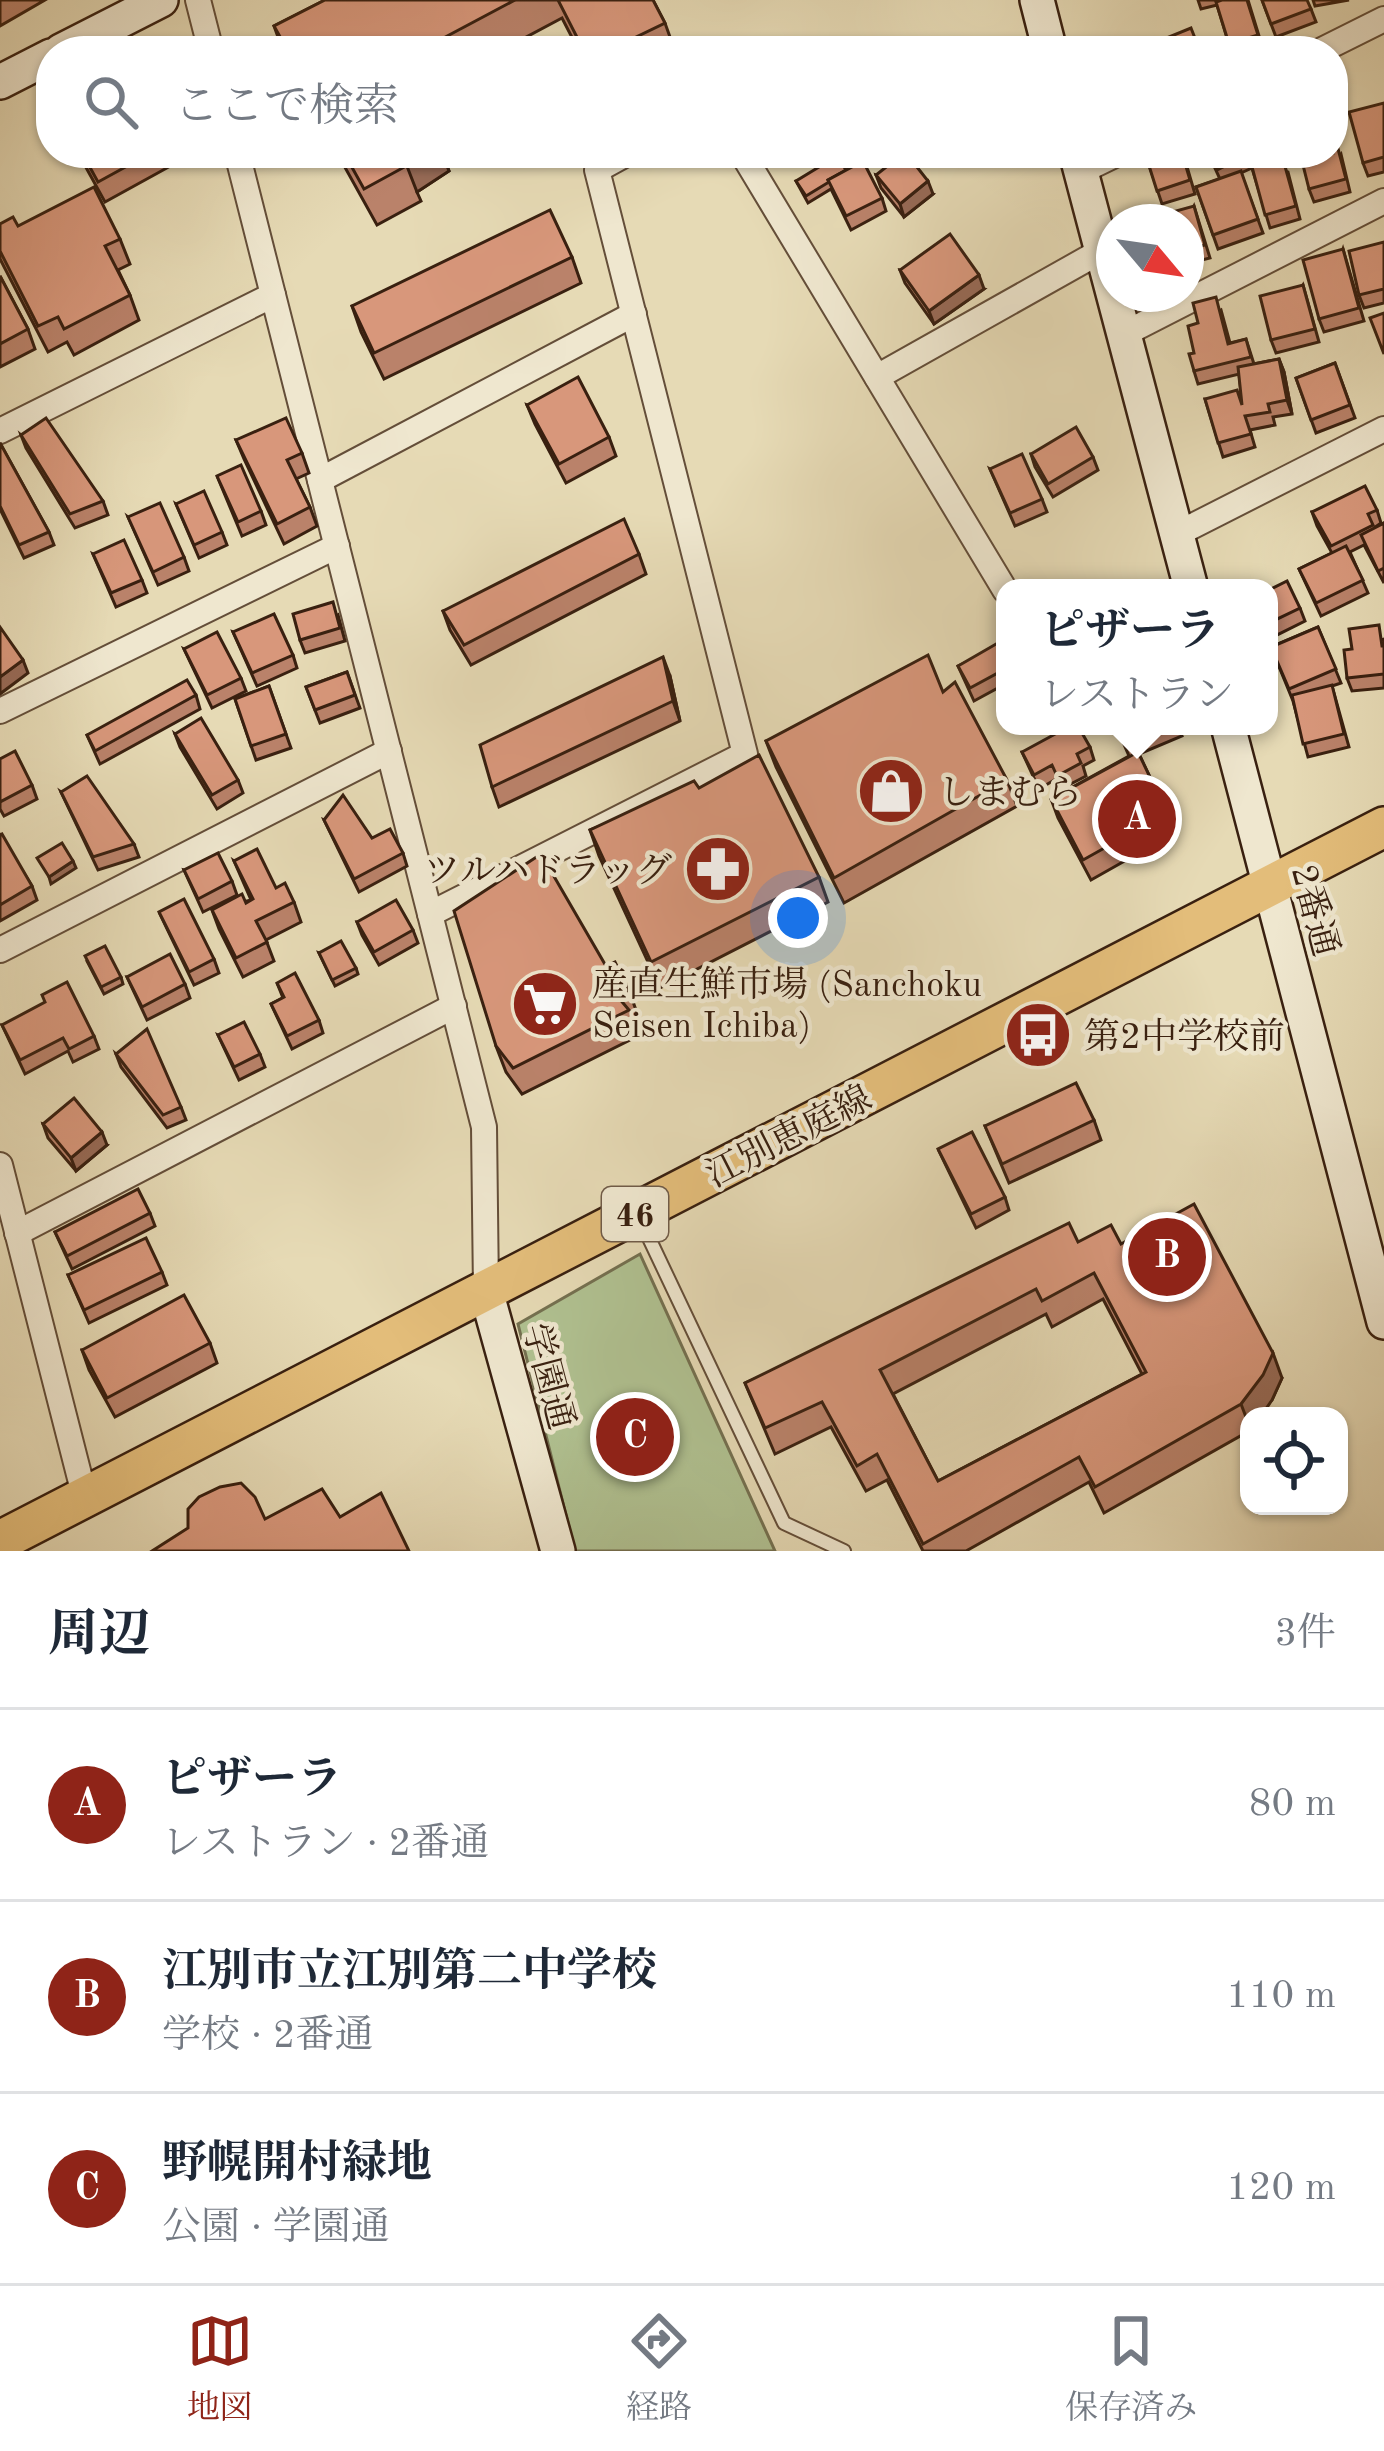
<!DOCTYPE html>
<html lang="ja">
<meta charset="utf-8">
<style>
body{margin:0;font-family:"Old Standard TT","Noto Serif JP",serif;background:#f6f6f7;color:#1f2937}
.controls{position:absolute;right:36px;bottom:36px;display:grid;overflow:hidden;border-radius:24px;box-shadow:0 3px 9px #0004}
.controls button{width:108px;height:108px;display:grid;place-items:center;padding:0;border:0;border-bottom:3px solid #e0e1e3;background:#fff;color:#1f2937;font:60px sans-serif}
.compass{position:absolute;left:1096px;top:204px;width:108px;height:108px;border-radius:50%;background:#fff;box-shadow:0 3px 9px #0004;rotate:119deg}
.you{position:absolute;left:798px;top:918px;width:42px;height:42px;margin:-30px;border:9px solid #fff;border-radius:50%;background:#1a73e8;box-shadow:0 0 0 18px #1a73e833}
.badge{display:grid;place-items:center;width:78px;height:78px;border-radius:50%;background:#8f2418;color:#fff;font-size:39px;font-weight:700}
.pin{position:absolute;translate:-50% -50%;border:6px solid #fff;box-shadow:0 3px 12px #0006}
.popup{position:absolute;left:996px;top:579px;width:282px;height:156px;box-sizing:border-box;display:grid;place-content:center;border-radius:24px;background:#fff;filter:drop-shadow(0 3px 9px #0005);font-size:39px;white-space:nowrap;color:#747a83}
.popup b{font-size:45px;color:#1f2937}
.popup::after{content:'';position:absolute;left:50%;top:100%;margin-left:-24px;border:24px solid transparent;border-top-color:#fff}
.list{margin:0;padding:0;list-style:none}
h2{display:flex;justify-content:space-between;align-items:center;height:156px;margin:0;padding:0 48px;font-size:51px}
h2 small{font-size:39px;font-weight:400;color:#747a83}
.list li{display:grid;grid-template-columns:78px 1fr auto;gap:36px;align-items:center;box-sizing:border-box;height:192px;padding:0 48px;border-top:3px solid #e0e1e3}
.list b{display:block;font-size:45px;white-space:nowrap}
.list p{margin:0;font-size:39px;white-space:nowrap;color:#747a83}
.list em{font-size:39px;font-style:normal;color:#747a83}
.icon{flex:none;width:66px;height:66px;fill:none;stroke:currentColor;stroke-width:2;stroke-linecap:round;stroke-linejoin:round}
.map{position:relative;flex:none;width:1384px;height:1551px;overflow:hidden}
.search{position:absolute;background:#fff;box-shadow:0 3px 9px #0004;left:36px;right:36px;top:36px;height:132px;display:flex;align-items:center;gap:30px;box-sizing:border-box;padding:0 42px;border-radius:48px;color:#747a83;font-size:45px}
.sheet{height:732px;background:#fff}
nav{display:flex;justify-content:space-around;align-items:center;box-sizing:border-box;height:168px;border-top:3px solid #e0e1e3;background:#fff;font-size:33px;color:#747a83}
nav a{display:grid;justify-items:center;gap:6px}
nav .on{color:#8f2418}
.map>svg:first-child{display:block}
.green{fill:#b0c191;stroke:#747050;stroke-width:3}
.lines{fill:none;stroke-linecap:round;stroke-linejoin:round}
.lane-casing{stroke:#644e39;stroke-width:16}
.street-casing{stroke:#644e39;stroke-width:28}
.secondary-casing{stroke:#392010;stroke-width:38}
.primary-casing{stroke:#392010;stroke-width:44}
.lane{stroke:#efe7cf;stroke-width:12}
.street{stroke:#efe7cf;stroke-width:24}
.secondary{stroke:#efe7cf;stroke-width:33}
.primary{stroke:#e3bd7a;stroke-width:39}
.wall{fill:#ba826a;stroke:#392010;stroke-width:3;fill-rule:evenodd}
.shaded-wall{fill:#976a56;stroke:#392010;stroke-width:3}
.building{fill:#d8977b;stroke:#392010;stroke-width:3;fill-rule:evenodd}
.labels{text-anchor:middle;stroke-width:9;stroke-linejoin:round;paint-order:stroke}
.shield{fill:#efe7cf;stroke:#705c49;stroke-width:3}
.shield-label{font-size:33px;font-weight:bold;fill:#392010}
.poi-label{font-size:36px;fill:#392010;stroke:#efe7cf;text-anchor:start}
.street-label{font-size:36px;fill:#392010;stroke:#efe7cf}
</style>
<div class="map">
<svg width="1384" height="1551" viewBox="0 0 1384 1551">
<rect width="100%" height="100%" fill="#e6dab5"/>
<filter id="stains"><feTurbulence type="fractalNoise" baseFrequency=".00167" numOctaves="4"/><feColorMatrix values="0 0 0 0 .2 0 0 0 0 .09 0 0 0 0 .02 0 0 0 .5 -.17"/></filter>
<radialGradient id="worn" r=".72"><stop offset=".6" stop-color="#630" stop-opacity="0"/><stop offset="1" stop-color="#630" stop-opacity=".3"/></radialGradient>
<!-- green -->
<polygon class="green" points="640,1254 775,1551 575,1551 518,1324"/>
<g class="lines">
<defs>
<polyline id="lane" points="640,1219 784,1523 844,1551"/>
<g id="street">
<polyline points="198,0 211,51"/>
<polyline points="1320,51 1384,19"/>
<polyline points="237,153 484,1127 486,1291"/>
<polyline points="742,153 1005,590"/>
<polyline points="1080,172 1119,153"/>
<polyline points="1124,334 1384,201"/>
<polyline points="877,377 1101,251"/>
<polyline points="0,431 273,295"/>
<polyline points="320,480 634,314"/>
<polyline points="1177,534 1384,429"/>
<polyline points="0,711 337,546"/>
<polyline points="430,914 745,754 597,170 628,153"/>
<polyline points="0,950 389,751"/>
<polyline points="0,1165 85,1498"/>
<polyline points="17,1233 454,1006"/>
</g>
<g id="secondary">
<polyline points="1037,0 1050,51"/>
<polyline points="61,51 161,0"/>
<polyline points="0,82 51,56"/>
<polyline points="1076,153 1191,588"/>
<polyline points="1228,726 1384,1322"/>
<polyline points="486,1291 558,1551"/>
</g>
<polyline id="primary" points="0,1541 1384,827"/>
</defs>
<!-- lane casing -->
<use href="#lane" class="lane-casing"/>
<!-- street casing -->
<use href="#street" class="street-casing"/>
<!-- secondary casing -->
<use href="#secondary" class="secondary-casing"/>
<!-- primary casing -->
<use href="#primary" class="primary-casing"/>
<!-- lane -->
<use href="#lane" class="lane"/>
<!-- street -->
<use href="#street" class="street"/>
<!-- secondary -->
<use href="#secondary" class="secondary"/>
<!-- primary -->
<use href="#primary" class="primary"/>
</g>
<!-- wall -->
<g class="wall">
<polygon points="0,0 45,0 0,26"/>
<polygon points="325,0 653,0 665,23 675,51 579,51 562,18 500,51 283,51 274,26"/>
<polygon points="1198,0 1248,0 1263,49 1255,51 1231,51 1217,5 1201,9"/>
<polygon points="1262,0 1311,9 1316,22 1276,37"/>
<polygon points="1313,0 1349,0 1315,6"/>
<polygon points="1384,103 1384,172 1368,176 1363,163"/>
<polygon points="78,153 194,153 105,202"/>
<polygon points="337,153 442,153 449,171 417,192 421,201 377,225"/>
<polygon points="807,153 835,153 813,164"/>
<polygon points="1145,153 1183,153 1195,194 1162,204"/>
<polygon points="1208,153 1281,153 1258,166 1288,172 1300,219 1270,228 1252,168 1241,173 1263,233 1218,249 1196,187 1220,179"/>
<polygon points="1341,154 1350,192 1314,202 1309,189"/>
<polygon points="846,170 882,198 886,211 851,230 831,189 808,203 796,181"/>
<polygon points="876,175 933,194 904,217 881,188"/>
<polygon points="1194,206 1210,258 1186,264 1186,222"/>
<polygon points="0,224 120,239 130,264 118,270 130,295 139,320 74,355 67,342 48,352 0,259"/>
<polygon points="1384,242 1384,303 1364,308 1359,295"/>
<polygon points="1343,249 1364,321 1324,332 1319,319"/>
<polygon points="572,257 581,283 384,379 361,332 352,306"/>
<polygon points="900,270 984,289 934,324 905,283"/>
<polygon points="0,276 28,329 35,349 0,367"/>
<polygon points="1303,285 1319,342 1276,353 1271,340"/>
<polygon points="1221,310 1230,343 1246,339 1254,364 1279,359 1284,372 1292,414 1273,417 1275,425 1250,430 1255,447 1223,457 1205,399 1242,401 1239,374 1198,384 1194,371 1198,323"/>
<polygon points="1335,363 1355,418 1316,433 1296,378"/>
<polygon points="527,405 609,437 616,456 566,483 535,424"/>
<polygon points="21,435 103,501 108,515 75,528 26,448"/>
<polygon points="236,440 302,453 309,473 296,479 310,507 317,526 284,544 244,459"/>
<polygon points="0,443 49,532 54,545 24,558 0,509"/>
<polygon points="1031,454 1093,457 1098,470 1053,497 1035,467"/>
<polygon points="990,469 1042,499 1047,512 1015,526"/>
<polygon points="217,476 261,511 266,525 242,536"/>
<polygon points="176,504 222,532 227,545 199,558"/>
<polygon points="1377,510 1381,523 1374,528 1384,523 1384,583 1364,545 1350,552 1368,593 1321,616 1299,569 1332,553 1317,526 1312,512"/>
<polygon points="128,517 184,557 189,571 158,585"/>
<polygon points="93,554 142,580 147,593 116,607"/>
<polygon points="639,554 646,574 471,665 450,630 443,611"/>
<polygon points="1269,590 1300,608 1305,621 1269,639"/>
<polygon points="338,615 345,641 305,653 300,640"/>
<polygon points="1318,627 1341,683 1332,686 1349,747 1308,757 1293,701 1271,647"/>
<polygon points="233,632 293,655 297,668 257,686"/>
<polygon points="1384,639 1384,688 1352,691 1347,678 1352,649"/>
<polygon points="1005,644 1005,684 974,701 958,666"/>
<polygon points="184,649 241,678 246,691 212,708"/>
<polygon points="347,672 360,708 320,723 306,687"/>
<polygon points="670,676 680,721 499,807 492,787"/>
<polygon points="269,686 291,748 256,760 235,699"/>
<polygon points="943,692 1007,780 1017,806 844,903 776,767 766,741"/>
<polygon points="196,695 200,709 100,764 87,735"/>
<polygon points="1108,726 1178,726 1182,736 1139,754 1167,813 1174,833 1091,880 1058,818 1051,799 1129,756 1118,731 1110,730"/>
<polygon points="175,734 238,780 243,793 217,809 180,747"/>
<polygon points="1090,747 1094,760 1083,766 1086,776 1061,789 1056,779 1039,789 1022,752"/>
<polygon points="0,759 32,785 37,799 4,816 0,809"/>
<polygon points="699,788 819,877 828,902 660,988 599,856 590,830"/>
<polygon points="61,792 134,844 139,857 98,870"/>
<polygon points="324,820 403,853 407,866 359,892"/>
<polygon points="0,835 32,886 37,900 0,921"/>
<polygon points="234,861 294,902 301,922 266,940 274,961 243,977 219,929 212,910 251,900"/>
<polygon points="184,870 232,881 237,895 203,912"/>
<polygon points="159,912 214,959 219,973 194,985"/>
<polygon points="357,922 413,930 418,943 379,965 362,935"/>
<polygon points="319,953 356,968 358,974 335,986"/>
<polygon points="88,963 121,977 123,984 104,994"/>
<polygon points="606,966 629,990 638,1016 632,1019 638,1036 522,1094 506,1072 496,1046"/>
<polygon points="127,977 185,984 190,998 147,1020"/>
<polygon points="277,983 319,1020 323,1033 292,1049 271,1004 283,998"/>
<polygon points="2,1025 94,1036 99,1049 73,1062 68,1051 25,1074"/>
<polygon points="218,1035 260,1054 265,1067 239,1080"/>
<polygon points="116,1054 181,1107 186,1120 167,1128 121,1067"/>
<polygon points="1094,1120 1101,1140 1009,1183 985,1126"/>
<polygon points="43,1124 107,1145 76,1171 48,1138"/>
<polygon points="938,1149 1005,1197 1009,1210 976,1228"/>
<polygon points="150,1213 155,1226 72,1269 55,1232"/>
<path d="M1078,1242l43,2 161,134 -10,22 -23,16v15l-145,82 -15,-31 -123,69h-43l-36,-71 -21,11 -35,-64 -56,27 -30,-71zM1103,1299l39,75 -204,107 -45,-87 153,-80 6,13z"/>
<polygon points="162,1272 167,1285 89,1323 68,1275"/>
<polygon points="210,1343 217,1363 115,1417 89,1370 82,1350"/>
</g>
<!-- shaded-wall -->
<g class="shaded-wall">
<polygon points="408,153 442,153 449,171 417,192 403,156"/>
<polygon points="928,181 933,194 904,217 900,204"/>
<polygon points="979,275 984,289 934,324 929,311"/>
<polygon points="1279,359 1284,372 1292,414 1287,400"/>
<polygon points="663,657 670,676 680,721 673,701"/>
<polygon points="23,660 28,673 0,694 0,677"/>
<polygon points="73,861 76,868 51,884 49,877"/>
<polygon points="102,1132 107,1145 76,1171 71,1158"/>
<polygon points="1273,1353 1282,1378 1272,1400 1261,1416 1249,1416 1249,1425 1241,1404"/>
</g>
<!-- building -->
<g class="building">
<polygon points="325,0 515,0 419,51 288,51 274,26"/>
<polygon points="558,0 653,0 665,23 607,51 584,51"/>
<polygon points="1222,0 1247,0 1258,35 1229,44 1216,2"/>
<polygon points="1262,0 1307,0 1311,9 1271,24"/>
<polygon points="1191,28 1200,51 1157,51 1154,43"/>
<polygon points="1143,39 1146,51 1109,51 1108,47"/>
<polygon points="1384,103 1384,157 1363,163 1349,112"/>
<polygon points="1336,141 1346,179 1309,189 1300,153 1333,153 1333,142"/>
<polygon points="82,153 151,153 98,182"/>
<polygon points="344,153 408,153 403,156 408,165 364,189"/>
<polygon points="904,153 906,153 928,181 900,204 876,175"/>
<polygon points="1145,153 1182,153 1190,180 1157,191"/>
<polygon points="1209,153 1251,153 1217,170"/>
<polygon points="837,156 846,170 828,180 829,182 806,196 796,181"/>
<polygon points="1283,159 1296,206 1265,215 1252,167"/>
<polygon points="863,161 882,198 846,216 828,180"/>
<polygon points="1241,171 1258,219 1213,235 1196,187"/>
<polygon points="94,187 120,239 105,246 130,295 64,329 58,317 38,326 0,251 0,224 13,217 18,226"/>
<polygon points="1194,206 1205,245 1186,250 1186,222 1155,222 1154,217"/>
<polygon points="550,210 572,257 374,353 352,306"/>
<polygon points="950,234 979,275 929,311 900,270"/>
<polygon points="1384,242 1384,289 1359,295 1349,251"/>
<polygon points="1343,249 1359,308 1319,319 1303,260"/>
<polygon points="0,276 28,329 0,344"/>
<polygon points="1303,285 1315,329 1271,340 1260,296"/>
<polygon points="1216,297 1228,344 1246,339 1251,357 1194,371 1189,354 1194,353 1188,326 1198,323 1193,303"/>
<polygon points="1384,313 1384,354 1370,318"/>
<polygon points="1279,359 1287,400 1268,404 1270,412 1245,416 1251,434 1218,443 1205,399 1237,390 1242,405 1238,367"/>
<polygon points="1335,363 1350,405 1311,420 1296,378"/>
<polygon points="578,377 609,437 559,464 527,405"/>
<polygon points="46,418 103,501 70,514 21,435"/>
<polygon points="286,418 302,453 287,460 310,507 277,524 236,440"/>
<polygon points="1076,427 1093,457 1048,484 1031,454"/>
<polygon points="0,443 49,532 19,545 0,506"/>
<polygon points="1022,454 1042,499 1010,513 990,469"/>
<polygon points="241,465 261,511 238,522 217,476"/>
<polygon points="1365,486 1377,510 1368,514 1373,525 1331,546 1312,512"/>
<polygon points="204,491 222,532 194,545 176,504"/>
<polygon points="160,503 184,557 153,572 128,517"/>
<polygon points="624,519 639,554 464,645 443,611"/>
<polygon points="1384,523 1384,568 1378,571 1361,535"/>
<polygon points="124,540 142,580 111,593 93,554"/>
<polygon points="1346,546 1363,580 1316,603 1299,569"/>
<polygon points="1287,581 1300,608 1269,623 1269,590"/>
<polygon points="333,602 340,628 300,640 293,614"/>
<polygon points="274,614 293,655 252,673 233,632"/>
<polygon points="1379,625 1382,646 1384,646 1384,674 1347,678 1344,650 1352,649 1349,629"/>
<polygon points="0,627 23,660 0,677"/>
<polygon points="1318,627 1336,669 1289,689 1271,647"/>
<polygon points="217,632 241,678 207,695 184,649"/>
<polygon points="1003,640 1005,644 1005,669 970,688 958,666"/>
<polygon points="928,655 943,692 955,682 1007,780 834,878 766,741"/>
<polygon points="663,657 673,701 492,787 480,745"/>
<polygon points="347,672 355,695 315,710 306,687"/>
<polygon points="187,680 196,695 95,751 87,735"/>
<polygon points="1332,685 1344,734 1303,744 1292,695"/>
<polygon points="269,686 286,734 251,746 235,699"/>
<polygon points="201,718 238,780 212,795 175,734"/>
<polygon points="1070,726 1078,726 1090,747 1077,754 1081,763 1057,776 1052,765 1034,775 1022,752"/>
<polygon points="1117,726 1153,726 1123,739"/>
<polygon points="15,751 32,785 0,802 0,759"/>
<polygon points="1138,752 1167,813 1083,860 1051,799"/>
<polygon points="759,755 819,877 651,962 590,830 694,781 699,788"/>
<polygon points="87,776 134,844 93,857 61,792"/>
<polygon points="343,795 372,838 390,829 403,853 354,879 324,820"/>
<polygon points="2,834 32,886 0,905 0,835"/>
<polygon points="62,843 73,861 49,877 37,858"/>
<polygon points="257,849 276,888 285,883 294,902 256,921 267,942 236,958 212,910 242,894 246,903 253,899 234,861"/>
<polygon points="218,853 232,881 198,899 184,870"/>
<polygon points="541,854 606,966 615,962 629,990 618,997 629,1010 513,1068 496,1046 454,911"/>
<polygon points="184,899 214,959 189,972 159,912"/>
<polygon points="396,900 413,930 374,952 357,922"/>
<polygon points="341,941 356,968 332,980 319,953"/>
<polygon points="105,946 121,977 101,987 85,956"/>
<polygon points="170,954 185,984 142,1007 127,977"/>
<polygon points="295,973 319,1020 287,1036 271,1004 284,997 277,983"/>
<polygon points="67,982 94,1036 69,1049 63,1038 20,1060 2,1025 45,1002 42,995"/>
<polygon points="244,1022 260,1054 234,1067 218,1035"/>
<polygon points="147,1029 181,1107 163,1115 116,1054"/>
<polygon points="1076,1083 1094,1120 1002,1164 985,1126"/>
<polygon points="74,1098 102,1132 71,1158 43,1124"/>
<polygon points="972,1132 1005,1197 971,1214 938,1149"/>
<polygon points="138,1189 150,1213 67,1256 55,1232"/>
<path d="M1194,1204l79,149 -10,22 -22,29 -146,83 -16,-30 -156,87 -46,-90 -20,12 -35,-64 -57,26 -20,-45 324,-160 9,19 33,-17 10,19zM1094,1273l52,99 -208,109 -58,-111 156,-81 6,12z"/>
<polygon points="146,1238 162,1272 84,1310 68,1275"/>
<polygon points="184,1295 210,1343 107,1398 82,1350"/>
<polygon points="241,1483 255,1497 265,1519 322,1489 340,1517 381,1493 409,1551 152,1551 188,1528 188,1509 199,1497 220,1487"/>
</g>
<!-- icons -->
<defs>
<symbol id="shop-disc" viewBox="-11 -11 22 22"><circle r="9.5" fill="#8f2418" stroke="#efe7cf"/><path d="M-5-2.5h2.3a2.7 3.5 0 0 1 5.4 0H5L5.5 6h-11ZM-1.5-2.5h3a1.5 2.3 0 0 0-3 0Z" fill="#fff"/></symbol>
<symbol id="pharmacy-disc" viewBox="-11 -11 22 22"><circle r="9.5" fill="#8f2418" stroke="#efe7cf"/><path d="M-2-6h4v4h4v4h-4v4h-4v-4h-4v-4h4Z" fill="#fff"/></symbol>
<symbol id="supermarket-disc" viewBox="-11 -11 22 22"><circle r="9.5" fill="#8f2418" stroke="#efe7cf"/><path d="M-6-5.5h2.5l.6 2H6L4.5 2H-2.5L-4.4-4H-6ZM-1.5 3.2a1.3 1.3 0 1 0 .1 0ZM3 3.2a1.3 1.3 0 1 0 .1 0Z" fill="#fff"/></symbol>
<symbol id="bus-disc" viewBox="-11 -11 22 22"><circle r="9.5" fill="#8f2418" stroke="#efe7cf"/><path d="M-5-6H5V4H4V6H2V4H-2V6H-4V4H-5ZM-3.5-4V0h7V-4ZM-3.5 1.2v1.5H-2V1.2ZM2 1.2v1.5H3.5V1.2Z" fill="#fff"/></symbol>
</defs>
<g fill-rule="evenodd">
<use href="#shop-disc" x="853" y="753" width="76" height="76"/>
<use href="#pharmacy-disc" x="680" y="831" width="76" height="76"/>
<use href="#supermarket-disc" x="507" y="966" width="76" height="76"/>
<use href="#bus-disc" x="1000" y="997" width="76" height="76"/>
</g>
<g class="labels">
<!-- shield labels -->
<rect class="shield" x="602" y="1187" width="66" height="54" rx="9"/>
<g class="shield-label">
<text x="635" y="1226">46</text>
</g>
<!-- poi labels -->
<g class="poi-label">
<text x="938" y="804">しまむら</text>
<text x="672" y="882" text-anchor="end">ツルハドラッグ</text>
<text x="592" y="996">産直生鮮市場 (Sanchoku<tspan x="592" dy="41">Seisen Ichiba)</tspan></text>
<text x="1084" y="1048">第2中学校前</text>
</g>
<!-- street labels -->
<g class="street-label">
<text transform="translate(1316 910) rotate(75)" y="13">2番通</text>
<text transform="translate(788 1135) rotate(-27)" y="13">江別恵庭線</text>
<text transform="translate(550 1376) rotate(75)" y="13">学園通</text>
</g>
</g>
<rect width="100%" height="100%" filter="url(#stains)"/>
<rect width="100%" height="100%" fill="url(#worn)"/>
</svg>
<div class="controls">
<button><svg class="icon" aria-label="locate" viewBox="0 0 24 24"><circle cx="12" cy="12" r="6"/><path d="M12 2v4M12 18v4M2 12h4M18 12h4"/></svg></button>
</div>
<svg class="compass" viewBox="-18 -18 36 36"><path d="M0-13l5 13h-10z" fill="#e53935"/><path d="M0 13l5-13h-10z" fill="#747a83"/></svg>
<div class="you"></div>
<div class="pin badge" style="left:1137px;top:819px">A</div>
<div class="popup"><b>ピザーラ</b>レストラン</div>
<div class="pin badge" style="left:1167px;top:1257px">B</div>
<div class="pin badge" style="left:635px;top:1437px">C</div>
<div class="search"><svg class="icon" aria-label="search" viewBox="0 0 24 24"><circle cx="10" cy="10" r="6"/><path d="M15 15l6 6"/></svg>ここで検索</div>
</div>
<section class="sheet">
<h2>周辺<small>3件</small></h2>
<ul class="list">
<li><span class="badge">A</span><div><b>ピザーラ</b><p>レストラン · 2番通</p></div><em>80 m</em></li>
<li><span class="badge">B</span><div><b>江別市立江別第二中学校</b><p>学校 · 2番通</p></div><em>110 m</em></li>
<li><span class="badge">C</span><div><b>野幌開村緑地</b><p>公園 · 学園通</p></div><em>120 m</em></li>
</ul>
</section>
<nav>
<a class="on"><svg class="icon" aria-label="map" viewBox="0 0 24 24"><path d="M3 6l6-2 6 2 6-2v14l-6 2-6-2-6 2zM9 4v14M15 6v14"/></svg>地図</a>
<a><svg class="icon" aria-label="directions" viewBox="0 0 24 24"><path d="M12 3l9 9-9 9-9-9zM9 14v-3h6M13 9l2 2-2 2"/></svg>経路</a>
<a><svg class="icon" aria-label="saved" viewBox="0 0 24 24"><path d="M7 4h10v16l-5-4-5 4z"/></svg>保存済み</a>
</nav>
